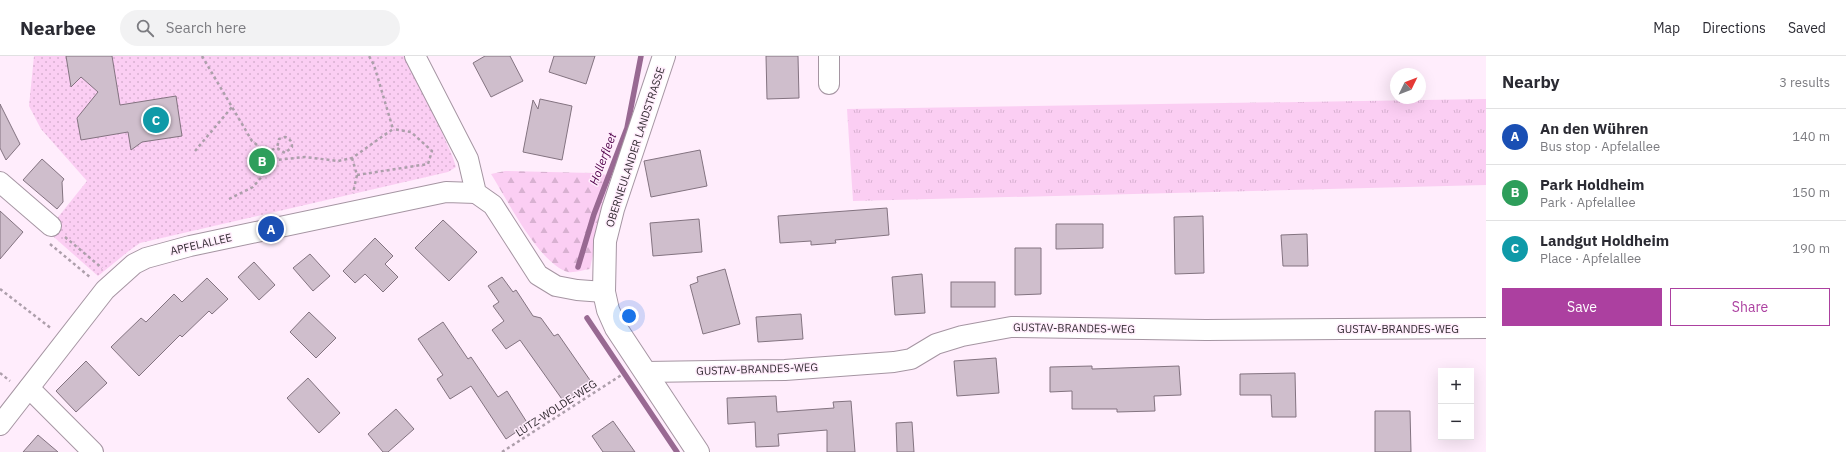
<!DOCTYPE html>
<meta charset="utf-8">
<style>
body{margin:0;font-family:"IBM Plex Sans",sans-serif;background:#f2f2f3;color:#2b2b33}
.controls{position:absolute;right:12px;bottom:12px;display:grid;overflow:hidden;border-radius:0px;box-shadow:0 4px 16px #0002}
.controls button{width:36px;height:36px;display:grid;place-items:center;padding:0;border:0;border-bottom:1px solid #e1e1e2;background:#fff;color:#2b2b33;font:20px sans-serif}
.compass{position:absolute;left:1390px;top:12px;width:36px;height:36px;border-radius:50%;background:#fff;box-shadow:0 4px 16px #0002;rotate:47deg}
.you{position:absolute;left:629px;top:260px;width:14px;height:14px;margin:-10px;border:3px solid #fff;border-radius:50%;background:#1a73e8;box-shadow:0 0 0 6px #1a73e833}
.badge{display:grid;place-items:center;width:26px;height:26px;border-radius:50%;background:#ac40a0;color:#fff;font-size:13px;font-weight:700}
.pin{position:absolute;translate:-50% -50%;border:2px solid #fff;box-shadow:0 1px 4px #0006}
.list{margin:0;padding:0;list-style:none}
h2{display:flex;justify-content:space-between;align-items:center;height:52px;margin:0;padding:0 16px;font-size:17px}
h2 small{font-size:13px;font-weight:400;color:#7c7c81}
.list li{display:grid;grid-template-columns:26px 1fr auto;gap:12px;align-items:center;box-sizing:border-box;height:56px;padding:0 16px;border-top:1px solid #e1e1e2}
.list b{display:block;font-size:15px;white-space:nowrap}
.list p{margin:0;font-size:13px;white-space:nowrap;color:#7c7c81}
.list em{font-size:13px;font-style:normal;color:#7c7c81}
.actions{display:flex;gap:8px;padding:12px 16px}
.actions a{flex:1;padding:9px 0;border:1px solid #ac40a0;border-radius:0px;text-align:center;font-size:14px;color:#ac40a0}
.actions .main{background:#ac40a0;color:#fff}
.icon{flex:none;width:22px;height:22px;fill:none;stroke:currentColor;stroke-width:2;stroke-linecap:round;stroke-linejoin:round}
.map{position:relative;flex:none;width:1486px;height:396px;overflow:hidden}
header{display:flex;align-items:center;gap:24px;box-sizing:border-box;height:56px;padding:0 20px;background:#fff;border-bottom:1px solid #e1e1e2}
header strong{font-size:19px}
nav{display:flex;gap:22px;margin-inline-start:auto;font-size:14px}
.search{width:280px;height:36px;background:#f2f2f3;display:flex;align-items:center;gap:10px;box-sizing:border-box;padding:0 14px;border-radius:22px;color:#7c7c81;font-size:15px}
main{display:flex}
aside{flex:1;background:#fff}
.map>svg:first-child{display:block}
.grass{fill:url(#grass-tufts)}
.forest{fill:url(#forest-firs)}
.park{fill:url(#park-dots)}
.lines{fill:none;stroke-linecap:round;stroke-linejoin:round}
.stream{stroke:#986992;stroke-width:5.5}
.building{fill:#cfbecc;stroke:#837380}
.street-casing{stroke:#a595a2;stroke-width:22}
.secondary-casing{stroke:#a595a2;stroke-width:24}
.path{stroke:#ad9fab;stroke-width:2.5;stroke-dasharray:3 3;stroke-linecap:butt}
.street{stroke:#fff;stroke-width:20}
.secondary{stroke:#fff;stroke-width:22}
.labels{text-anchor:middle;stroke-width:3;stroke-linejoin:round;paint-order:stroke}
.street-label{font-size:11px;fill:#342d33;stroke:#ffedfc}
.water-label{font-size:12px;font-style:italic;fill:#50004a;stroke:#ffedfc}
</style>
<header>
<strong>Nearbee</strong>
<div class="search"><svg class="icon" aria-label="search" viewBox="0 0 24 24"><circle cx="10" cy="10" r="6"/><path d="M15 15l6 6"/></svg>Search here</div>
<nav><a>Map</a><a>Directions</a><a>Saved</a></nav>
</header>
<main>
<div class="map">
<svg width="1486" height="396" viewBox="0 0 1486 396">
<defs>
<pattern id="grass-tufts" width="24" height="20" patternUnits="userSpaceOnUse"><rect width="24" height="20" fill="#fbcef3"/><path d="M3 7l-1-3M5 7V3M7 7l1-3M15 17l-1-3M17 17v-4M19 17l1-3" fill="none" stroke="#d8b1d1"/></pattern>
<pattern id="forest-firs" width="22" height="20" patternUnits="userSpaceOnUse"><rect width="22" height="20" fill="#fbcef3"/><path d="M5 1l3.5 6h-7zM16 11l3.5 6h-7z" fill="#d8b1d1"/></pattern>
<pattern id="park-dots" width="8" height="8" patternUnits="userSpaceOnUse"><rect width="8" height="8" fill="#fbcef3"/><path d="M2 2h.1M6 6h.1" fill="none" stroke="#d8b1d1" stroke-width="1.8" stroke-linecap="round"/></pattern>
</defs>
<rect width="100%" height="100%" fill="#ffedfc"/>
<!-- grass -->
<polygon class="grass" points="1486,43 1486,129 853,145 847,53"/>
<!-- forest -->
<path class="forest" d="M505,115l87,2 24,3 -21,68 -5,25c-7,1 -16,4 -22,3 -29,-8 -61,-73 -77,-98z"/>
<!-- park -->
<polygon class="park" points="34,0 404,0 420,27 452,99 456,111 448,116 140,187 130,194 98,220 47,175 87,125 41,73 29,50"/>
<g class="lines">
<!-- stream -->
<g class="stream">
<polyline points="578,211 594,158 627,72 641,0"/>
<polyline points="587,262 677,396"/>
</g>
</g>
<!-- building -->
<g class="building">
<polygon points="66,0 112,0 120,49 176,40 182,80 142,86 131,94 128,76 81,84 77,62 98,36 81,21 71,31"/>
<polygon points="485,0 510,0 523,25 491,41 473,7"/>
<polygon points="554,0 595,0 586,28 549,16"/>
<polygon points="766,0 798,0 799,42 767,43"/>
<polygon points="540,43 572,50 562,104 523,96 533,44 538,53"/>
<polygon points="0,48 20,88 6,104 0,92"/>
<polygon points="700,94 707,130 651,141 644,105"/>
<polygon points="42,103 64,123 62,126 63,146 57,153 23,124"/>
<polygon points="887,152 889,179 835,184 836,187 811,189 811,185 780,187 778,160"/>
<polygon points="0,155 23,176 0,203"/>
<polygon points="1203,160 1204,217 1175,218 1174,161"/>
<polygon points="699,163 702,196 653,200 650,167"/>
<polygon points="443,164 477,196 449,225 415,192"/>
<polygon points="1056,168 1103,168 1103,192 1056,193"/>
<polygon points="1307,178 1308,210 1283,210 1281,179"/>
<polygon points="375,182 393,200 385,208 398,221 383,236 365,218 355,227 343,215"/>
<polygon points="1015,192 1041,192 1041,238 1015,239"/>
<polygon points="310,198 330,220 313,235 293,212"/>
<polygon points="254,206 275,229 259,244 238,221"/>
<polygon points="725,213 740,268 703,278 690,229 698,226 697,221"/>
<polygon points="922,218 925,257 895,259 892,221"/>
<polygon points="502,221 513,236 516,234 533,260 541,262 554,280 558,278 592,327 564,346 520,284 506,293 492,274 504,265 493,250 499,246 488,230"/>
<polygon points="207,222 228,243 212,258 209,255 182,281 180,279 139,320 111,291 141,262 146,266 174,238 182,246"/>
<rect x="951" y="226" width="44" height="25"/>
<polygon points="309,256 336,282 316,302 290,276"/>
<polygon points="801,258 803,283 758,286 756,261"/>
<polygon points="443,266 468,303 471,301 498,341 507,335 528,368 506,383 471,330 450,343 437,323 443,319 418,283"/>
<polygon points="996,302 999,337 957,340 954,305"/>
<polygon points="86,305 107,327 76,356 56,335"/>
<polygon points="1092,310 1092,313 1179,310 1181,339 1154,340 1155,355 1117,356 1117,353 1072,353 1072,335 1050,336 1050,311"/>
<polygon points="1295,317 1296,361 1272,361 1271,339 1240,339 1240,318"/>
<polygon points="308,322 340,357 319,377 287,342"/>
<polygon points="776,340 777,356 834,352 833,346 851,345 855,396 827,396 827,374 778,378 779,390 756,391 755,366 728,368 727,342"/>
<polygon points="396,353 414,373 388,396 383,396 368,378"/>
<polygon points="1375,355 1410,355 1411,396 1375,396"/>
<polygon points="613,365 635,396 603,396 592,380"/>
<polygon points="912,366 914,396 897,396 896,367"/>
<polygon points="38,379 58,396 23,396"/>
</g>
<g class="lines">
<defs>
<g id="street">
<polyline points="415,0 468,103 476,137 493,149 538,219 556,230 577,234 604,236"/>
<polyline points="829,0 829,28"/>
<polyline points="0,126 51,170"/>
<polyline points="645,316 785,314 894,306 911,303 936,288 962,280 1011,271 1206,274 1486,272"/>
<polyline points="29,332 93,396"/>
<polyline points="0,369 105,234 134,208 146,202 190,190 446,136 476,137"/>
</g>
<polyline id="secondary" points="664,0 613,153 605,185 604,236 608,254 616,272 698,396"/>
</defs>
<!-- street casing -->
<use href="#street" class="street-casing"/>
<!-- secondary casing -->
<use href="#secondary" class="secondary-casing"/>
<!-- path -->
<g class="path">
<polyline points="202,0 252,85 276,104 305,101 338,105 352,102 393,73 374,9 369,0"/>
<polyline points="195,95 232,51"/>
<path d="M266,96l11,-4 8,5 7,-6c0,-6 -2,-8 -7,-10l-6,2 -2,9"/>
<polyline points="352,102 357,119 353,137"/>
<polyline points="357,119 428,108 432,95 411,76 393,73"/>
<polyline points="229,143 253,131 276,104"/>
<polyline points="65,181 102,212"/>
<polyline points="50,188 91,222"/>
<polyline points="0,233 52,273"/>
<polyline points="0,317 10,325"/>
<polyline points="502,396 623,318"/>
</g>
<!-- street -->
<use href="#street" class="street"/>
<!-- secondary -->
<use href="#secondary" class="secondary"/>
</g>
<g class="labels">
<!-- street labels -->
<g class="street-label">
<text transform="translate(635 91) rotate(-72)" y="4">OBERNEULANDER LANDSTRASSE</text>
<text transform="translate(201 188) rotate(-13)" y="4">APFELALLEE</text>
<text transform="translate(1074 272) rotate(1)" y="4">GUSTAV-BRANDES-WEG</text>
<text x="1398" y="277">GUSTAV-BRANDES-WEG</text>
<text transform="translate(757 313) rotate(-2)" y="4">GUSTAV-BRANDES-WEG</text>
<text transform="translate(556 352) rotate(-33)" y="4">LUTZ-WOLDE-WEG</text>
</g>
<!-- water labels -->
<g class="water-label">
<text transform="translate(603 103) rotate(-69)" y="4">Hollerfleet</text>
</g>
</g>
</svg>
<div class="controls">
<button>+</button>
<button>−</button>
</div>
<svg class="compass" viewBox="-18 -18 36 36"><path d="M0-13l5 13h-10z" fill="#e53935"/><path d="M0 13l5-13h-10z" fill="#7c7c81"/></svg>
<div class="you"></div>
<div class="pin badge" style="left:271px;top:173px;background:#1a4fb4">A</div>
<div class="pin badge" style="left:262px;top:105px;background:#2e9e5b">B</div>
<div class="pin badge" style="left:156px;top:64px;background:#0f9aa8">C</div>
</div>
<aside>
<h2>Nearby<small>3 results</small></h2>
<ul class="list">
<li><span class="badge" style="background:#1a4fb4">A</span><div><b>An den Wühren</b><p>Bus stop · Apfelallee</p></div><em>140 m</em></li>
<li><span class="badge" style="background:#2e9e5b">B</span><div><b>Park Holdheim</b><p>Park · Apfelallee</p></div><em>150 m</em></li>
<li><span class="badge" style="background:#0f9aa8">C</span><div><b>Landgut Holdheim</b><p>Place · Apfelallee</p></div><em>190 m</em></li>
</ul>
<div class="actions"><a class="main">Save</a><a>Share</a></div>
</aside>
</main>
